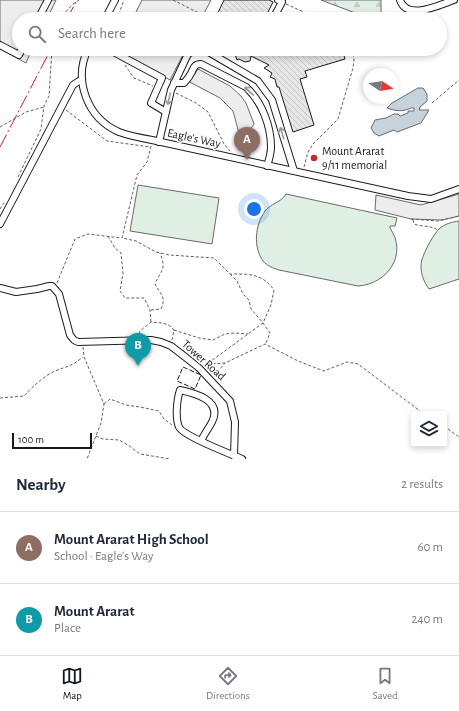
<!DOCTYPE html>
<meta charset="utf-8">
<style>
body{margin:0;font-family:"Alegreya Sans",sans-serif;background:#f6f6f7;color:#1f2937}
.controls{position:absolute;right:12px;bottom:12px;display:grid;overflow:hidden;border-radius:4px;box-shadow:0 2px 6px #0003}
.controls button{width:36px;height:36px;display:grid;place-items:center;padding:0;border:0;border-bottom:1px solid #e0e1e3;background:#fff;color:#1f2937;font:20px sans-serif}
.compass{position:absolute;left:363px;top:68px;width:36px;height:36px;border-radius:50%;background:#fff;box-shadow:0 2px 6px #0003;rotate:102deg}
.scale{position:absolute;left:12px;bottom:10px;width:80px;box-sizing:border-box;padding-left:4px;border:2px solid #1a1a1a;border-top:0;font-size:11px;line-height:14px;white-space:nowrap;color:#1a1a1a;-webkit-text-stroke:3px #fff;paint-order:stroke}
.you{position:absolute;left:254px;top:209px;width:14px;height:14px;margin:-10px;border:3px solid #fff;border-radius:50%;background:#1a73e8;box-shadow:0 0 0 6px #1a73e833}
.badge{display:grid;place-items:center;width:26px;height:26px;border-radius:50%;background:#111827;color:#fff;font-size:13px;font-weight:700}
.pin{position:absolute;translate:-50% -33px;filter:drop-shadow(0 1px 2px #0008)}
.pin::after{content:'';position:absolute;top:21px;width:14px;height:12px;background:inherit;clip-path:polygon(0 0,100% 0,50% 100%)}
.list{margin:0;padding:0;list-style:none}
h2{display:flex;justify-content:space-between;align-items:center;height:52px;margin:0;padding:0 16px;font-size:17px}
h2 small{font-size:13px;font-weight:400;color:#747a83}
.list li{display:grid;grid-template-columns:26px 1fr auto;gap:12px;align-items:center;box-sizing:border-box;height:72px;padding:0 16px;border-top:1px solid #e0e1e3}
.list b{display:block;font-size:15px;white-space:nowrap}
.list p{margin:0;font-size:13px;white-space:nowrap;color:#747a83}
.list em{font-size:13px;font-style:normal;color:#747a83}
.icon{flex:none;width:22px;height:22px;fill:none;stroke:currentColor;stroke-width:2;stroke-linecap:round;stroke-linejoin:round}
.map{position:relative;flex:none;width:459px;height:459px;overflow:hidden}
.search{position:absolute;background:#fff;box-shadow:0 2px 6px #0003;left:12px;right:12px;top:12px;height:44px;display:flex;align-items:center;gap:10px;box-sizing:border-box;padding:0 14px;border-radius:22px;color:#747a83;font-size:15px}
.sheet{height:196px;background:#fff}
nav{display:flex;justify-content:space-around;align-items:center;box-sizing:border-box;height:56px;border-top:1px solid #e0e1e3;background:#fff;font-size:11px;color:#747a83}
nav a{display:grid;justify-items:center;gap:2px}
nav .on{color:#111827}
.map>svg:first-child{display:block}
.grass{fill:#e0efe3;stroke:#6a6a6a}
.forest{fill:url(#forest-firs);stroke:#6a6a6a}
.parking{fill:#ededed;stroke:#6a6a6a}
.water{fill:#c6d2dc;stroke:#6a6a6a}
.building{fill:url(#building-back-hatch);stroke:#1a1a1a}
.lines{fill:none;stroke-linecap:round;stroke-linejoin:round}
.minor-casing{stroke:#1a1a1a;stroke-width:8}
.path{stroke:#5f5f5f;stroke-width:1;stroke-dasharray:3 2;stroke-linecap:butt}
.minor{stroke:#fff;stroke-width:6}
.fence{stroke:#1a1a1a;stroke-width:1;stroke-dasharray:5 2;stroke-linecap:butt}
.power{stroke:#c62828;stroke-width:1;stroke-dasharray:14 3 2 3;stroke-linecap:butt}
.oneway{stroke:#989898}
.poi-dot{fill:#c62828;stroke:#fff;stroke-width:1.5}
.labels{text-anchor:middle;stroke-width:3;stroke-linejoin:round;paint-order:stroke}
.street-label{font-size:12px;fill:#1a1a1a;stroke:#fff}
.poi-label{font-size:12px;fill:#1a1a1a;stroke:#fff;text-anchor:start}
</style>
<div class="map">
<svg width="459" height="459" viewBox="0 0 459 459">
<defs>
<pattern id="forest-firs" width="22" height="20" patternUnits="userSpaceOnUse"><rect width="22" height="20" fill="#e0efe3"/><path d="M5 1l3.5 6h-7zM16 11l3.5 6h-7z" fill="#c0ccc2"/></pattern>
<pattern id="building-back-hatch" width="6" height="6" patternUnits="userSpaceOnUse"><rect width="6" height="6" fill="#e6e6e6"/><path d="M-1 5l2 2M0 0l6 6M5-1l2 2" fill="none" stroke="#c5c5c5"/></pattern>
</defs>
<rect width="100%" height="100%" fill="#fff"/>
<!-- grass -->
<g class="grass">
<polygon points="138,185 219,198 212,244 130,231"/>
<path d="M286,194l111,24 -2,8h-5v2c18,26 -2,56 -32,58l-79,-16c-6,-2 -12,-4 -16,-9 -10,-14 -8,-36 2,-50 5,-7 17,-9 21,-17z"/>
<path d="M459,221v58l-30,10c-5,-7 -8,-14 -8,-23 -1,-8 12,-31 18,-37 5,-5 13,-7 20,-8z"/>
</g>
<!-- forest -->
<polygon class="forest" points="321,0 381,0 381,15 385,19 371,19"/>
<!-- parking -->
<g class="parking">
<polygon points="0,0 56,0 47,19 19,19 19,49 32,49 26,63 0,49"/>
<polygon points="142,0 211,0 201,19 135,19 133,18"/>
<polygon points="122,49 186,49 170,80 120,53"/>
<polygon points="198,69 230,86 241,96 246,103 254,124 250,130 250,137 240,137 233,111 220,98 186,80 192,71 195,74"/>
<polygon points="459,194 459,216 442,220 411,219 375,210 376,195 421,205"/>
</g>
<!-- water -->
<path class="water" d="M418,88h5l4,6v7l-7,6 -1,3h10l-8,13 -24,9 -3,-2 -15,6 -5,-3 -3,-5 4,-8 11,-2 8,-4h4l2,2 8,-3v-2h6v-3h-3c-8,4 -16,3 -24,0l5,-5z"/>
<!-- building -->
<g class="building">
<polygon points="224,0 269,0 273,2 265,18 267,19 215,19"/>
<polygon points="228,49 342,49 345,59 305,71 307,77 300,79 314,125 293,132 279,87 277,87 275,79 270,77 272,73 264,68 269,65 251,56 250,61 245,62 239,59 237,60 234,52"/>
</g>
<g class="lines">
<defs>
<g id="minor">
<path d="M400,0c7,21 39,5 54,0"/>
<polyline points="275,15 282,2 278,0"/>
<polyline points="38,19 48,0"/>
<polyline points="105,19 115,0"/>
<polyline points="0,45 19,55 22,49"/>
<path d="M88,49c-15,31 -1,69 31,83 11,4 22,6 33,8l256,56 23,3 28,-10"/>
<polyline points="108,49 162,78 151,103 166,112"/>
<path d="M174,83h10c2,-3 5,-5 6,-8 4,-6 3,-11 11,-11l45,23c16,15 25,39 25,60 0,6 -2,13 -4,19"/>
<polyline points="159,142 171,90 188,54 196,50 205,50 258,81 272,100 294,171"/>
<polyline points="0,224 73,85 82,79"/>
<polyline points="0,288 16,292 37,289 49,286 52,286 59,294 70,335 74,340 78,342 151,340 161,342 171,346 184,356 199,368 230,401 235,422 234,456"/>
<path d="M201,441c3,-7 8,-13 11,-19 11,-22 -18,-29 -32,-32 -3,9 -5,28 -1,37 4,9 52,27 63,32"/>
</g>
</defs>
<!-- minor casing -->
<use href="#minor" class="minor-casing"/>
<!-- path -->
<g class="path">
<polyline points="173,0 203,15 206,19"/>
<polyline points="286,4 319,19"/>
<polyline points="59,19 73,4 79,0"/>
<polyline points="117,19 124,0"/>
<polyline points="125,65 134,78 153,86"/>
<polyline points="176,93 196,103 208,112 224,144 230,151"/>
<polyline points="432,103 459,80"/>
<polyline points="66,110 107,141 150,147"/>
<polyline points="0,127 26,112 44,107"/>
<path d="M151,146l-4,16 -10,13 -15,63 14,3 20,11 13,3 45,3 16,16c18,0 32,-1 44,16l-3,15 -8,18 -56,41 18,-1 40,-19 33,17 26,10 23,-9 11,2 66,50"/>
<polyline points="304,167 308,152 313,144 338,119 353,68 354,59 352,49"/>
<polyline points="18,177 41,129 44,106 49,96 52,49"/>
<polyline points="0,209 4,203"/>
<polyline points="411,219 438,221 459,216"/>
<path d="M413,220l1,4c8,3 16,1 24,6"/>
<polyline points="108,236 115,248 121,253 123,273 120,291 125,298 144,298 150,310 151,322"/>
<polyline points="230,274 237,281 243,294 249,300 251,309 263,323 270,333 266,343"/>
<polyline points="57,283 75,239 88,234 121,238"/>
<path d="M151,310l10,-1c6,-12 -1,-15 -6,-25 6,-15 12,-13 5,-31"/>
<polyline points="174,330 199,338 213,340 225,334 234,333 248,334"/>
<path d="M139,334l1,-3 11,-9c9,1 17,0 23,8l-2,10"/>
<polyline points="83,347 84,357 104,404 101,423 87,459"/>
<polyline points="214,376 225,363"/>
<path d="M0,398l24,-2c8,-9 20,-20 31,-25 13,-5 17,-5 28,-14"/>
<polyline points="104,404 110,399 126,405 140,407 159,411 164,419 172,425"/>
<polyline points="444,426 459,437"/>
<polyline points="96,436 103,439 119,440 128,445 140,454 170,459"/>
</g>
<!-- minor -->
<use href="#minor" class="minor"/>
<!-- fence -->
<polygon class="fence" points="183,367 201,375 195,389 177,381"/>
<!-- power -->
<g class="power">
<polyline points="67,19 77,0"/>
<polyline points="0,147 51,49"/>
</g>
</g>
<!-- one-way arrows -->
<defs><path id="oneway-shaft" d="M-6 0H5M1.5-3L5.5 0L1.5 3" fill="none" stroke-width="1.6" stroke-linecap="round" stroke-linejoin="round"/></defs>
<g class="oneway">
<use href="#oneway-shaft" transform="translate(249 91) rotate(-137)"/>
<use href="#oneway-shaft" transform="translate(169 99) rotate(103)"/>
<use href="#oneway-shaft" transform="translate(282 133) rotate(-107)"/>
</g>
<!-- markers -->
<circle class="poi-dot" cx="314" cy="158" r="4"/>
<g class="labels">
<!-- street labels -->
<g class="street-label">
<text transform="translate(194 138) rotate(12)" y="4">Eagle's Way</text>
<text transform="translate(204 360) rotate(42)" y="4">Tower Road</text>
</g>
<!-- poi labels -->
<g class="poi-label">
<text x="322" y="155">Mount Ararat<tspan x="322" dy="14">9/11 memorial</tspan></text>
</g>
</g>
</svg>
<div class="controls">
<button><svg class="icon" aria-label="layers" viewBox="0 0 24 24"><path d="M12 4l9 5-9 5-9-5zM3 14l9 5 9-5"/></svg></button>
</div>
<svg class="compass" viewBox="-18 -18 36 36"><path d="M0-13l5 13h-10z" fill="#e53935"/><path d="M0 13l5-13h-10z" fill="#747a83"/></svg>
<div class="scale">100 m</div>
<div class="you"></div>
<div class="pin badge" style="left:247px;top:160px;background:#8d6e63">A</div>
<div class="pin badge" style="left:138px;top:366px;background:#0f9aa8">B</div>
<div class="search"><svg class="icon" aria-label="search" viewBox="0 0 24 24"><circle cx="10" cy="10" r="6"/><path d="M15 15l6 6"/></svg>Search here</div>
</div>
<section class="sheet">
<h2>Nearby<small>2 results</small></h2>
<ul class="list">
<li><span class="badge" style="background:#8d6e63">A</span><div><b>Mount Ararat High School</b><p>School · Eagle's Way</p></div><em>60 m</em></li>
<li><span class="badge" style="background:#0f9aa8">B</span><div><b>Mount Ararat</b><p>Place</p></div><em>240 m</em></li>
</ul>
</section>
<nav>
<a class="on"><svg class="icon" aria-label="map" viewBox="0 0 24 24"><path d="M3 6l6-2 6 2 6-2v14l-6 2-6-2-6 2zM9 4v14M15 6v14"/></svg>Map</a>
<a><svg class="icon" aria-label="directions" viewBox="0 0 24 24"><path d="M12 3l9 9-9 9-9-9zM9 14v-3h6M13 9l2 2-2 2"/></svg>Directions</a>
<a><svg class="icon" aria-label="saved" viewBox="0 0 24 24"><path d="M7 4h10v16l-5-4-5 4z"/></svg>Saved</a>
</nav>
